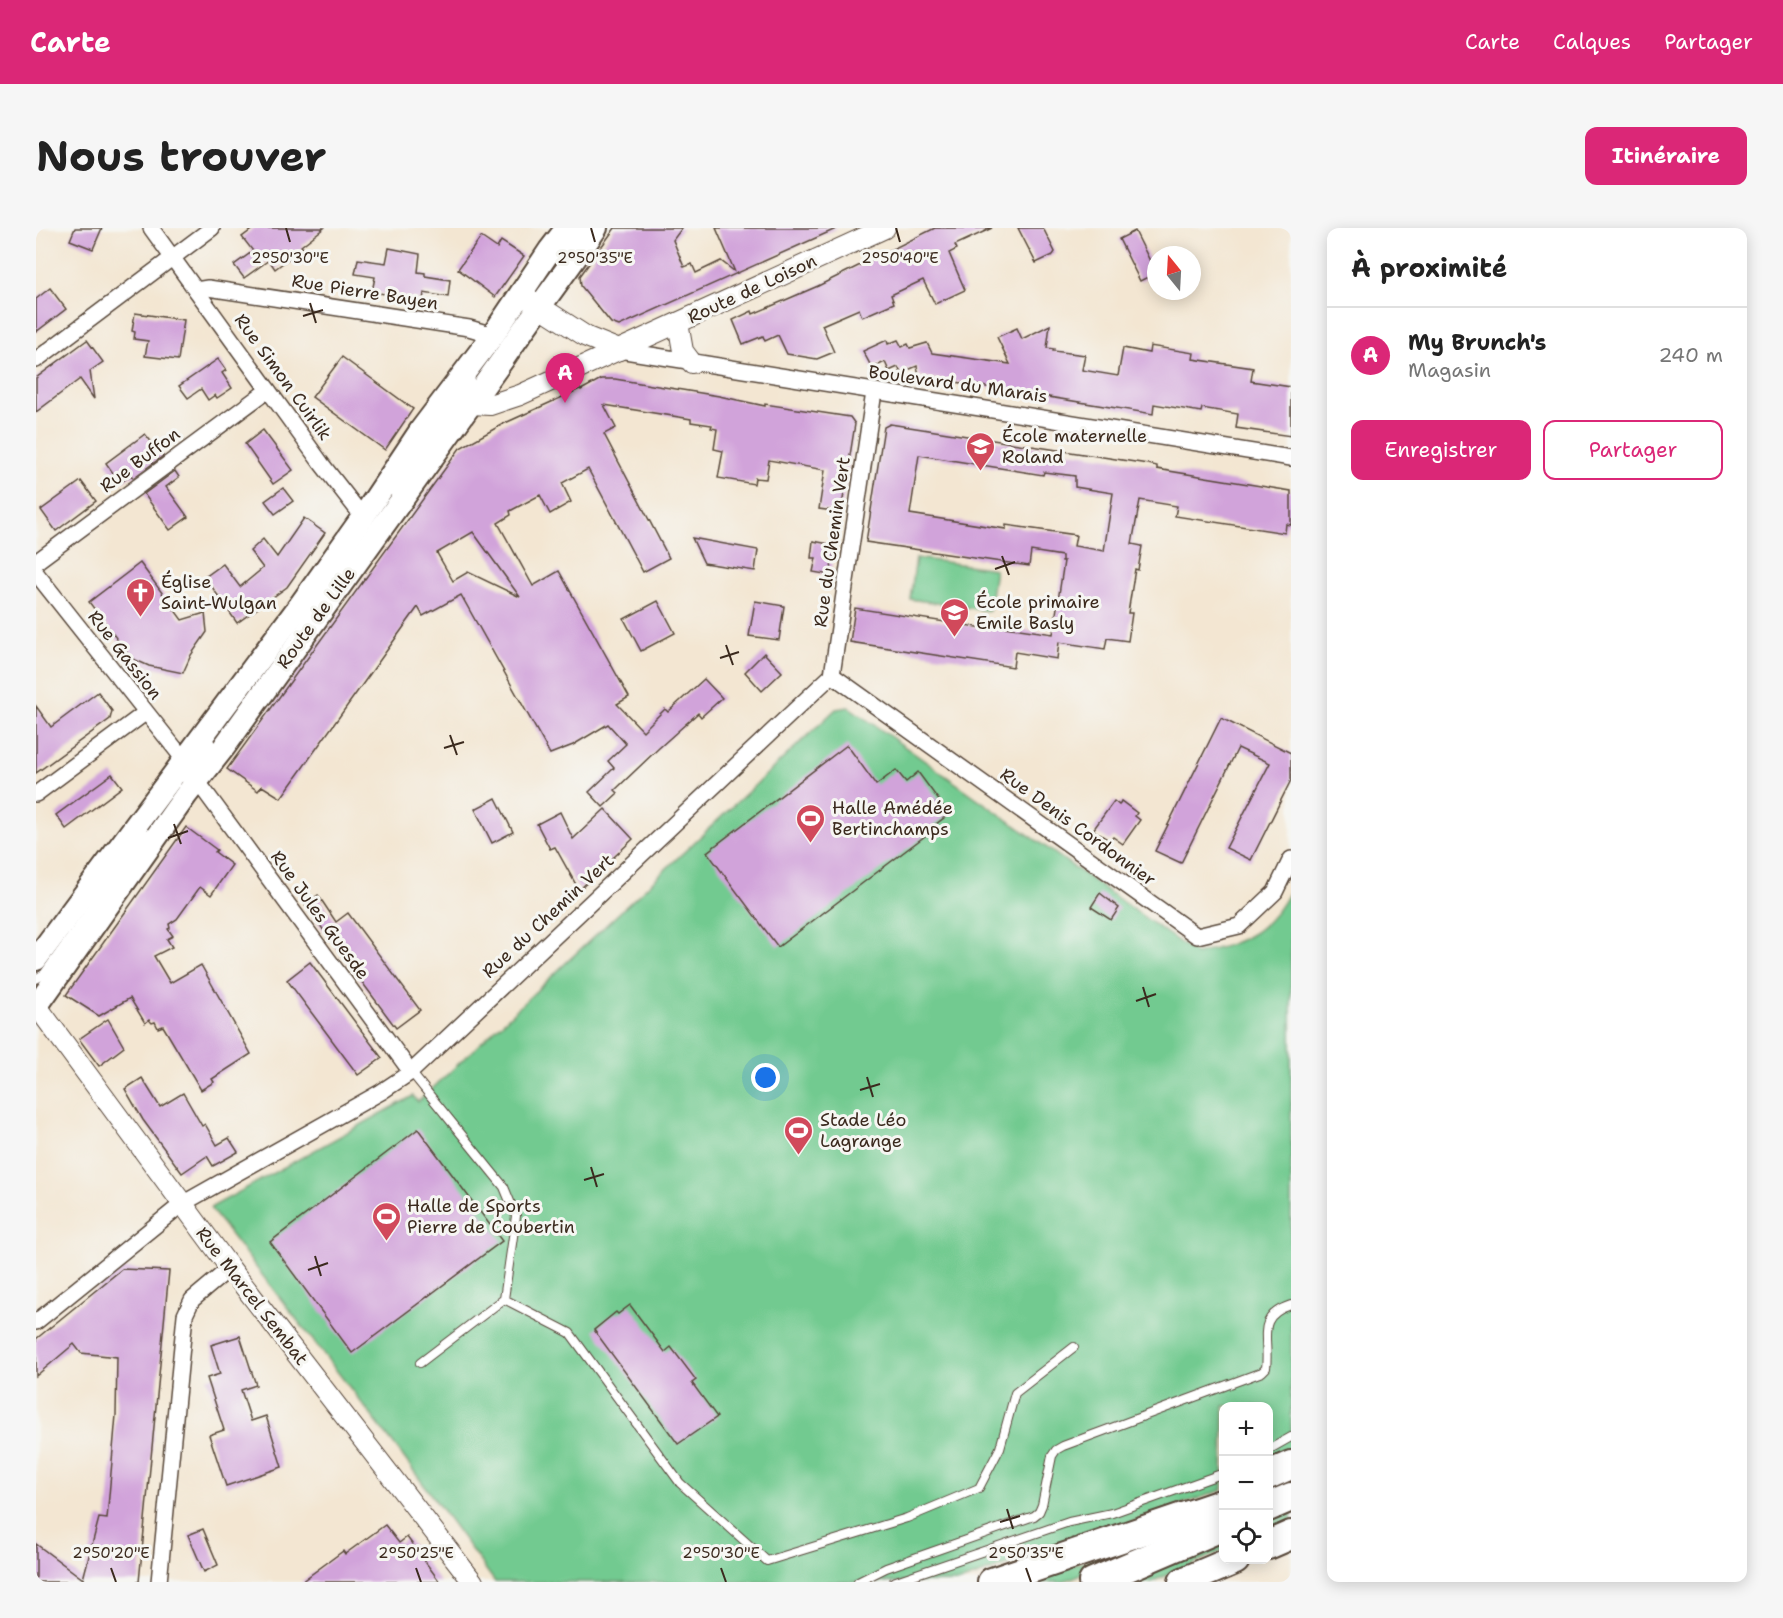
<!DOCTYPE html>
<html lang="fr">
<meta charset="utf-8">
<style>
body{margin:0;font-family:"Shantell Sans",sans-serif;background:#f6f6f6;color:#222}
.controls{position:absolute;right:18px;bottom:18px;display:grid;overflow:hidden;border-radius:12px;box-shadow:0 3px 15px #0003}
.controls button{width:54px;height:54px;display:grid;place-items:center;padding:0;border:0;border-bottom:2px solid #e0e0e0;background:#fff;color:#222;font:30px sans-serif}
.compass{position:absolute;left:1111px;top:18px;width:54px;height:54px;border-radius:50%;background:#fff;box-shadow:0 3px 15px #0003;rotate:342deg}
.you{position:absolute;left:730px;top:850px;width:21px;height:21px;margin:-15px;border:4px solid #fff;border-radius:50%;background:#1a73e8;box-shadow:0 0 0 9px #1a73e833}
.badge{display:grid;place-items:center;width:39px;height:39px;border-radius:50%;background:#db2777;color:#fff;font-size:20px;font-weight:700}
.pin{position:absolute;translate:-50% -50px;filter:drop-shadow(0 2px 3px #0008)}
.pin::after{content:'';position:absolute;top:32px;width:21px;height:18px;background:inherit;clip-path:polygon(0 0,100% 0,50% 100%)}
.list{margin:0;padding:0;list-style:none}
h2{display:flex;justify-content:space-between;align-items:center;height:78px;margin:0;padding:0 24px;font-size:26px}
h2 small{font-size:20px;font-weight:400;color:#767676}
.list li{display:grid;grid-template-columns:39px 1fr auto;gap:18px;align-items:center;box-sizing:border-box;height:96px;padding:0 24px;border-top:2px solid #e0e0e0}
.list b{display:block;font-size:22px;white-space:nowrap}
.list p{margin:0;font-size:20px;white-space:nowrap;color:#767676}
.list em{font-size:20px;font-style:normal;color:#767676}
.actions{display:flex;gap:12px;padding:18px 24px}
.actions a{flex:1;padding:14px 0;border:2px solid #db2777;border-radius:12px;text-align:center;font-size:21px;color:#db2777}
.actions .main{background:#db2777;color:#fff}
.icon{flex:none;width:33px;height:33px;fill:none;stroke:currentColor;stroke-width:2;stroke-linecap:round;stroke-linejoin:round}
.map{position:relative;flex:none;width:1255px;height:1354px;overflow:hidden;border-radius:12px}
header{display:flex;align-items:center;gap:36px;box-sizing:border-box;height:84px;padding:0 30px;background:#db2777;color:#fff}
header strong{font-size:28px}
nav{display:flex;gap:33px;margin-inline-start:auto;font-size:21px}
.intro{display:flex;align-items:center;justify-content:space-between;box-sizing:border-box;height:144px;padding:0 36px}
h1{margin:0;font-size:42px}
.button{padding:15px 27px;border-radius:12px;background:#db2777;color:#fff;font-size:21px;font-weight:700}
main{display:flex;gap:36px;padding:0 36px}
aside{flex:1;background:#fff;border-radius:12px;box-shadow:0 3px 15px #0003}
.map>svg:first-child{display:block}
.green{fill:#72ca90;stroke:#567a57;stroke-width:1.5}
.building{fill:#d1a3da;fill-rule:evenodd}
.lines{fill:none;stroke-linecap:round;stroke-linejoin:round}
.service-casing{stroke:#574639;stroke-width:10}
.minor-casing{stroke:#574639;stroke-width:18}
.tertiary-casing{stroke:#574639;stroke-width:22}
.secondary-casing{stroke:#574639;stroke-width:26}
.motorway-casing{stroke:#574639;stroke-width:32}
.service{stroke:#fff;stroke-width:8}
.minor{stroke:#fff;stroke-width:15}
.tertiary{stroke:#fff;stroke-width:20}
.secondary{stroke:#fff;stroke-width:22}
.motorway{stroke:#fff;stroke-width:28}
.ticks{fill:none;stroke:#3b2a1e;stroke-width:2}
.labels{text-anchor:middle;stroke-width:6;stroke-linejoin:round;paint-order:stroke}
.street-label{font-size:18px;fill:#3b2a1e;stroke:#f6f6f2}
.poi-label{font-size:18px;fill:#3b2a1e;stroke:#f6f6f2;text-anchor:start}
.ticks-label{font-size:15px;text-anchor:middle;fill:#3b2a1e;stroke:#f6f6f2;stroke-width:6;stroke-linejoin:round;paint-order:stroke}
</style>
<header>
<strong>Carte</strong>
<nav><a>Carte</a><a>Calques</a><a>Partager</a></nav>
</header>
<div class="intro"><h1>Nous trouver</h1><a class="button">Itinéraire</a></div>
<main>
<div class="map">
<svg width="1255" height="1354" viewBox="0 0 1255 1354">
<rect width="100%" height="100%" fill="#f6f6f2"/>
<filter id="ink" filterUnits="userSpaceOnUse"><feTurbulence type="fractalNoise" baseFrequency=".0167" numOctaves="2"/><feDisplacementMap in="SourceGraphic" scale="12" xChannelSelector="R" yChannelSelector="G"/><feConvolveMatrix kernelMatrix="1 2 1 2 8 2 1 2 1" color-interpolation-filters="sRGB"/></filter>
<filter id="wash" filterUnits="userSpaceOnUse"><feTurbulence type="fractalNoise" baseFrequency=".008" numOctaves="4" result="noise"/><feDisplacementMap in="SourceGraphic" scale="24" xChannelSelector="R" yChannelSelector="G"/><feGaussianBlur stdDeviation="1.35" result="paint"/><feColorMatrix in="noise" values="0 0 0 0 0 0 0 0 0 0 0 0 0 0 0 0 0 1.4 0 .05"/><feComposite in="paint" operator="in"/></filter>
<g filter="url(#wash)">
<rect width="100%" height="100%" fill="#f3e6d2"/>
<!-- green -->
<g class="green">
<polygon points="880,330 959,341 953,383 874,371"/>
<path d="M813,479l347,247c47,-12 72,-20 95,-66v571l-22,11 -1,-64h-44l-1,84 -264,92h-464l-96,-131 -189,-243 203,-112 5,6 418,-393z"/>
<polygon points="1255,1282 1255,1294 1233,1304 1232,1291"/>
<polygon points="1187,1310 1187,1323 1115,1354 1084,1354"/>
<polygon points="1077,1324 1080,1332 1026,1354 986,1354"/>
</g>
<g id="blocks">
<!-- building -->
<g class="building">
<polygon points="39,0 66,0 57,21 34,12"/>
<polygon points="218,0 288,0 265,18 267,20 239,41 233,32 208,50 198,37 217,23 206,9"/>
<polygon points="579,0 646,0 637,12 648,39 656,36 660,45 685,33 699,44 680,0 802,0 583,98 575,95 545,58 544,48"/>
<polygon points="899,0 956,0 919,17 921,21 913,25 929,62 899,76 887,52 855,67 858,75 826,89 823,81 786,97 798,124 781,131 751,126 742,107 729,113 727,108 707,116 697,92 716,83 717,86 782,58"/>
<polygon points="982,0 1007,0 1019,24 1017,27 1000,35"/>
<polygon points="1099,3 1120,45 1104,53 1083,11"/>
<polygon points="445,9 461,20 465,13 488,28 459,69 422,41"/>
<polygon points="353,20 384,26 382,44 389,45 389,48 414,52 412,69 388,65 387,72 336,64 339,49 319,46 322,31 350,35"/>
<polygon points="14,60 30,81 0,104 0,71"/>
<polygon points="99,85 148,92 142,132 109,128 112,113 98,111 99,104 96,103"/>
<polygon points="1014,97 1011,120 1018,121 1017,123 1049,127 1046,142 1082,148 1087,120 1113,125 1114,118 1158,125 1157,131 1217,140 1215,153 1255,159 1255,208 1200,200 1202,186 1166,180 1165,184 1118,176 1117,186 883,148 881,138 865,145 862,139 853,143 849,134 836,140 827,123 851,112 852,116 862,112 866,119 872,116 874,120 891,115 896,125 974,136 961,109 981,100 986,111"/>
<polygon points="51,112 67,134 54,143 58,171 44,151 0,184 0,150"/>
<polygon points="306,129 377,181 349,222 276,169"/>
<polygon points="182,131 190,142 186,145 196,160 181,170 179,167 172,172 165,161 152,170 143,158"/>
<path d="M565,151h14l104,17 46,10v-2l85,13 5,7 -14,88 -22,-3 6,-39 -56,-10 -3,19 -11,-1 -1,6 -36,-6 5,-27 -9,-2 3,-20 -6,-1 1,-3 -21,-3v-3l-87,-14 12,23 -12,6 65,124 -26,14 -55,-103 -26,14 9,19 -21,12 -10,-19 -30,16 1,4 -13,8 35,63 26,-15 70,126 -12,7 26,27 22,-22 3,3 36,-33 18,19 -21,19 -3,-4 -39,35 -44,42 3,3 -15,14 -14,-15 25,-24 -6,-7 18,-17 -18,-20 -35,21 -23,9 -89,-159 -38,21 -5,-9 -137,191 -19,-12 -4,5 -31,-22 233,-321 43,-24 77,-35 1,1zM437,304l47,65 -52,-25 -15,9 -16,-28z"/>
<path d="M854,196l258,40 9,2v3l134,22v34l-5,-1 -1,9 -110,-17 2,-10 -37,-6 -8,44 10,2 -4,24 -3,-1 -7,44h4l-4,28 -21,-3 -2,11 -46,-7 -2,17 -42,-7 -2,15 -163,-25 5,-34 135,21 1,-4 62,9 11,-73h-2v-5l-31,-5 -2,15 -163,-24 18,-115zM883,227l124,20 1,-3 31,4v11l38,6 -9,58 -30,-5 2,-11 -70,-10v4l-96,-15z"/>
<polygon points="227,202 257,242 237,256 209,216"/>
<polygon points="109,206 127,228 97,250 95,247 84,255 70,235"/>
<polygon points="139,243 143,249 130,259 152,289 134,302 108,266"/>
<polygon points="45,253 60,273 20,303 5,282"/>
<polygon points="247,260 257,273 239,286 229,273"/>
<polygon points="268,290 289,305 251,359 201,395 169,349 187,336 204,359 227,340 214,323 227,311 241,329"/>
<polygon points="656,310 722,322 719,343 668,335"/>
<polygon points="777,313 799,317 794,347 777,344 780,330 775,330"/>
<polygon points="104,335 146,392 169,385 171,404 155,427 147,445 113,438 95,430 53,374"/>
<polygon points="622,373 639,405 605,423 588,391"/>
<polygon points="719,373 748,378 743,412 713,408"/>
<polygon points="728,425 746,444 726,463 709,444"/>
<polygon points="62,464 76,483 74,491 0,545 0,478 15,499"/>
<polygon points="1185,490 1255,525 1255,552 1215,632 1190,620 1234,535 1202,520 1145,635 1119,623"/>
<polygon points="811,517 840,557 860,542 870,554 882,544 913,586 891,603 893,605 742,719 671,624"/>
<polygon points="76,546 86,559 30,601 20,587"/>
<polygon points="460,570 477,604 456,615 439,581"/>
<polygon points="1078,573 1083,577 1085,573 1101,585 1099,588 1104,592 1087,616 1077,609 1074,613 1057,602"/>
<polygon points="569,581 597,611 543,662 519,619 514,621 501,596 524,584 537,611"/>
<polygon points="150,599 181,622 179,624 196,637 175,667 164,659 141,691 133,696 134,700 132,701 137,708 131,711 136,719 118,728 134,755 165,737 215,826 176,851 178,854 165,862 127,798 122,800 119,794 116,795 113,792 109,795 94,770 63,788 30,767"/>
<polygon points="1064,665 1083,680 1075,692 1055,679"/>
<polygon points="282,667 300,694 312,685 384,782 360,800 269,677"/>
<polygon points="274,734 346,830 322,847 251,752"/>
<polygon points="72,791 88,819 63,838 43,811"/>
<polygon points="106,850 124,879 147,865 166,898 169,896 181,917 193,910 202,924 177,938 171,928 146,945 107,892 89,861"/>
<polygon points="382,901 466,1013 316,1125 234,1014"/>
<polygon points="86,1041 133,1043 103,1354 0,1354 0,1316 47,1351 63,1290 71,1291 80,1187 81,1129 45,1125 38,1116 0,1148 0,1111"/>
<polygon points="594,1077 629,1124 635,1119 660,1152 656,1155 681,1189 642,1216 558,1102 580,1084 582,1086"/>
<polygon points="204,1108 220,1157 205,1162 215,1193 230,1188 246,1239 190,1258 173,1207 188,1202 171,1150 184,1146 175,1117"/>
<polygon points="349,1297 363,1315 371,1309 404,1354 265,1354 307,1323 309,1326"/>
<polygon points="167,1301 182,1337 168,1344 152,1307"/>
</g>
</g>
</g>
<g filter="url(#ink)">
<use href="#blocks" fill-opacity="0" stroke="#574639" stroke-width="1.5"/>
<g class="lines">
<defs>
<g id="service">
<polyline points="522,30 545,0"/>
<polyline points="357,264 426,166"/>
<polyline points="149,551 174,514"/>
<polyline points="0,751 8,746 110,605"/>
<polyline points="375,844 468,959 480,988 468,1071 384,1135"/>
<polyline points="468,1071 534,1105 644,1255 731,1333 871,1290 943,1260 964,1220 979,1165 1038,1119"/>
<polyline points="1232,1222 1255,1209"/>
<path d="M822,1354l28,-14 148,-52 5,-4 3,-7 10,-49 4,-6 7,-4 199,-74 4,-4c4,-29 -12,-51 25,-63"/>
<polyline points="857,1354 1033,1294 1076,1285 1188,1245"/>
</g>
<g id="minor">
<polyline points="115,0 285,235 327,289"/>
<polyline points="160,62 172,60 433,100 457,107"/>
<path d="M583,122c224,38 448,70 672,108"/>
<polyline points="0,132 176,0"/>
<polyline points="0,334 232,162"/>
<polyline points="0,345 149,533"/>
<polyline points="796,447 1161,708 1203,698 1239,664 1255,631"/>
<polyline points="162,554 375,844"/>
<polyline points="0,566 109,485"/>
<polyline points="0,1094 146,976 345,864 375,844 796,447 838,164"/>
<polyline points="123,1354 149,1087 156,1072 194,1040"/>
</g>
<g id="tertiary">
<polyline points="492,71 551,109 583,122"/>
<polyline points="642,95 647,123 656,135"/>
<polyline points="429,143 428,163 435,176 454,177 484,167 849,0"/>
<polyline points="0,777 194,1040 437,1354"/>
</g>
<g id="secondary">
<polyline points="0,731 265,376 327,289 385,202 457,107 514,22 531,0"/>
<path d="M0,779l150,-212 38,-48 279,-388c30,-45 63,-87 93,-131"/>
</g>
<g id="motorway">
<polyline points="1232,1247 1255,1237"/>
<polyline points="1232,1279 1255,1269"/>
<polyline points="1232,1317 1255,1307"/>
<polyline points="956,1354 1188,1275"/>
<polyline points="1057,1354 1188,1298"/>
<polyline points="1147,1354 1199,1332"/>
</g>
</defs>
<!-- service casing -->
<use href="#service" class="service-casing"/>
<!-- minor casing -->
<use href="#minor" class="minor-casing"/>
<!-- tertiary casing -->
<use href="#tertiary" class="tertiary-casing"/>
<!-- secondary casing -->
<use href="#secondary" class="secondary-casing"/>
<!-- motorway casing -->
<use href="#motorway" class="motorway-casing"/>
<!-- service -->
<use href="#service" class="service"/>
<!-- minor -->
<use href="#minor" class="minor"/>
<!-- tertiary -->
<use href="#tertiary" class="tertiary"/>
<!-- secondary -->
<use href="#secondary" class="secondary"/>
<!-- motorway -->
<use href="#motorway" class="motorway"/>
</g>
</g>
<!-- ticks -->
<path class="ticks" d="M250,0l4,14M555,0l4,14M860,0l4,14M274,75l6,20M267,88l20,-6M966,328l7,19M959,341l20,-7M690,417l7,20M684,430l19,-6M414,507l7,20M408,520l20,-6M138,596l7,20M132,610l20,-7M1107,759l6,20M1100,773l20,-7M831,849l6,20M824,862l20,-6M555,939l6,20M548,952l20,-6M279,1028l6,20M272,1042l20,-7M971,1281l6,20M964,1294l20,-6M75,1340l5,14M380,1340l5,14M685,1340l5,14M990,1340l5,14"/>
<!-- icons -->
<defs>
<symbol id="school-pin" viewBox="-11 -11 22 30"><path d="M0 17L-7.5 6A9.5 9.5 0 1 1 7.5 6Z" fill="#d1495b" stroke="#f6f6f2"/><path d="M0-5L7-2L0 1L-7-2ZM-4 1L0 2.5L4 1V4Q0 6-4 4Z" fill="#fff"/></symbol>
<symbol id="church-pin" viewBox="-11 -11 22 30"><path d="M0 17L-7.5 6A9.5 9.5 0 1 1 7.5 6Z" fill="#d1495b" stroke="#f6f6f2"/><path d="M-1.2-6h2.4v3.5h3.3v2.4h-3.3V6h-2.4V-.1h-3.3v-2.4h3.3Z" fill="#fff"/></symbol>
<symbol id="stadium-pin" viewBox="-11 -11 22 30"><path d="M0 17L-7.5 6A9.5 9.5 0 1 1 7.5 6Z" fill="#d1495b" stroke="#f6f6f2"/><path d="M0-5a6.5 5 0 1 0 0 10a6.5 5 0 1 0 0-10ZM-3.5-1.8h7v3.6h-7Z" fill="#fff"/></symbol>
</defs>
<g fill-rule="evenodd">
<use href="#school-pin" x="928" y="202" width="33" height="45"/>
<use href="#church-pin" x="88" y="348" width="33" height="45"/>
<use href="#school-pin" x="902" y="368" width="33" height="45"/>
<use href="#stadium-pin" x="758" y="574" width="33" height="45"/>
<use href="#stadium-pin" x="746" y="886" width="33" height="45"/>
<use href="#stadium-pin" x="334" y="972" width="33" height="45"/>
</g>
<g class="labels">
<!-- street labels -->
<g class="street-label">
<text transform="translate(716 61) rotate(-25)" y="6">Route de Loison</text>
<text transform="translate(329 64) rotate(9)" y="6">Rue Pierre Bayen</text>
<text transform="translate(247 149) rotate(54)" y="6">Rue Simon Cuirlik</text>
<text transform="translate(922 156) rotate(8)" y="6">Boulevard du Marais</text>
<text transform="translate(104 232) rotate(-37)" y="6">Rue Buffon</text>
<text transform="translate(796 314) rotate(-82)" y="6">Rue du Chemin Vert</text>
<text transform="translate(280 390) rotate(-54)" y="6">Route de Lille</text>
<text transform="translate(89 427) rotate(52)" y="6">Rue Gassion</text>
<text transform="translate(1042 599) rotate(36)" y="6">Rue Denis Cordonnier</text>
<text transform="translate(284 687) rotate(54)" y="6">Rue Jules Guesde</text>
<text transform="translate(512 688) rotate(-43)" y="6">Rue du Chemin Vert</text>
<text transform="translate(216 1068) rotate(52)" y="6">Rue Marcel Sembat</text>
</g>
<!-- poi labels -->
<g class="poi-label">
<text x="966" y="214">École maternelle<tspan x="966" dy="21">Roland</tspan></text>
<text x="125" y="360">Église<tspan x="125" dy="21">Saint-Wulgan</tspan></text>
<text x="940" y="380">École primaire<tspan x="940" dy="21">Emile Basly</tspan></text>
<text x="796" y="586">Halle Amédée<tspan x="796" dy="21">Bertinchamps</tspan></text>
<text x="784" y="898">Stade Léo<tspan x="784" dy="21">Lagrange</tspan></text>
<text x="371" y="984">Halle de Sports<tspan x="371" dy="21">Pierre de Coubertin</tspan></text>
</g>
</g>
<g class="ticks-label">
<text x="254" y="35">2°50'30"E</text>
<text x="559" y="35">2°50'35"E</text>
<text x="864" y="35">2°50'40"E</text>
<text x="75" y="1330">2°50'20"E</text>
<text x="380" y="1330">2°50'25"E</text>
<text x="685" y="1330">2°50'30"E</text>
<text x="990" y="1330">2°50'35"E</text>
</g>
</svg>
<div class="controls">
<button>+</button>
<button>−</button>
<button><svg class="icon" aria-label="locate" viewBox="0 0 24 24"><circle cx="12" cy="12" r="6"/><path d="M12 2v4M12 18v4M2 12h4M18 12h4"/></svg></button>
</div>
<svg class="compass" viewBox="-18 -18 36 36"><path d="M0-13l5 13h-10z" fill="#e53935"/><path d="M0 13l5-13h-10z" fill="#767676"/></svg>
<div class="you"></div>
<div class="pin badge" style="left:529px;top:175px">A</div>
</div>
<aside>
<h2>À proximité<small></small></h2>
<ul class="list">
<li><span class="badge">A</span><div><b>My Brunch's</b><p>Magasin</p></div><em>240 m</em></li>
</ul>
<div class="actions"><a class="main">Enregistrer</a><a>Partager</a></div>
</aside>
</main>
